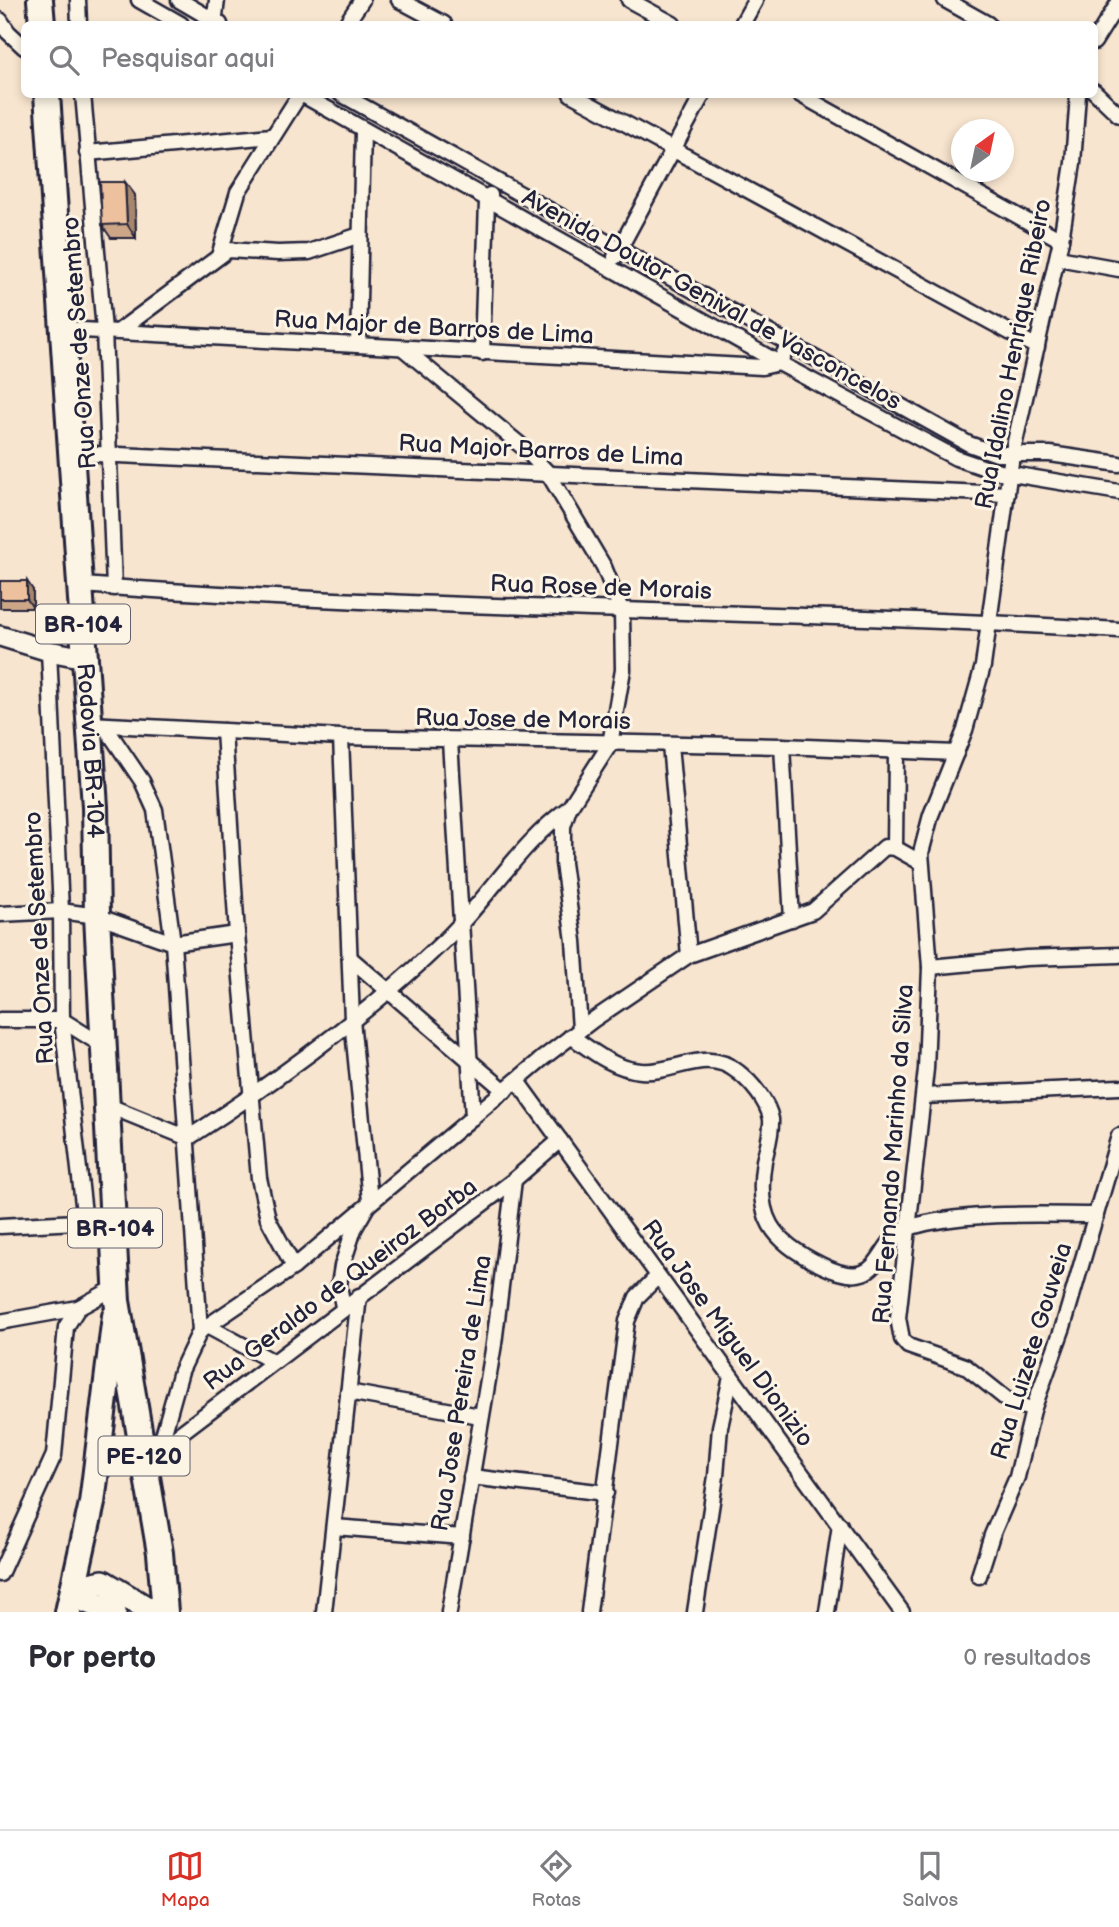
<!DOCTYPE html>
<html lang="pt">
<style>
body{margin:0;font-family:"Balsamiq Sans",sans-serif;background:#f2f2f3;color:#2b2b33}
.compass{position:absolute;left:951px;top:119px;width:63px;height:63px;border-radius:50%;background:#fff;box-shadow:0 4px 10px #0003;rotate:33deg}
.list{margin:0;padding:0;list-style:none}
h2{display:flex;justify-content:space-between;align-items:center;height:91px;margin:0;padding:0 28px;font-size:30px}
h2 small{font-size:23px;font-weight:400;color:#7c7c81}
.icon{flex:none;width:38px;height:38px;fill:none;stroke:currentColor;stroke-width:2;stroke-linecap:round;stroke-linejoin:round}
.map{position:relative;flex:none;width:1119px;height:1612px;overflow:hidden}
.search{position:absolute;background:#fff;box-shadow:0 4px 10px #0003;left:21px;right:21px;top:21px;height:77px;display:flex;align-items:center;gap:18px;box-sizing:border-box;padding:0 24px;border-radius:10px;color:#7c7c81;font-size:26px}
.sheet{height:217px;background:#fff}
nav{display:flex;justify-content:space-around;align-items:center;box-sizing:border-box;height:98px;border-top:2px solid #e1e1e2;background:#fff;font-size:19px;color:#7c7c81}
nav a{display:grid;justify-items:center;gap:4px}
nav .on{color:#d93025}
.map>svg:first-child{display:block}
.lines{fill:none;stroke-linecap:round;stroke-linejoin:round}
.minor-casing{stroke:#22223b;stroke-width:19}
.tertiary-casing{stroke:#22223b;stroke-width:24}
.primary-casing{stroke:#22223b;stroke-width:28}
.trunk-casing{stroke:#22223b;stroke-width:30}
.minor{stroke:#fcf5e5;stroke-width:14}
.tertiary{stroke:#fcf5e5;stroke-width:19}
.primary{stroke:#fcf5e5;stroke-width:23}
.trunk{stroke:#fcf5e5;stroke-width:24}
.wall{fill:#cca687;stroke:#22223b;stroke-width:2}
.shaded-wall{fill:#a6876e;stroke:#22223b;stroke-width:2}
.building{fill:#edc19d;stroke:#22223b;stroke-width:2}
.labels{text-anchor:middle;stroke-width:6;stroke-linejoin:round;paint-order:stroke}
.shield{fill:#fcf5e5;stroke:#63616e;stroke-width:2}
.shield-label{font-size:23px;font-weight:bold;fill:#22223b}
.street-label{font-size:24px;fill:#22223b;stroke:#fcf5e5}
</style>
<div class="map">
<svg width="1119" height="1612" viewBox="0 0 1119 1612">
<rect width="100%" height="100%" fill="#f8e5cf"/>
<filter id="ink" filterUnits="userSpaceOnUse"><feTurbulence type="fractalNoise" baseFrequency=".0143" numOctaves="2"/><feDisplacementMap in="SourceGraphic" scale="14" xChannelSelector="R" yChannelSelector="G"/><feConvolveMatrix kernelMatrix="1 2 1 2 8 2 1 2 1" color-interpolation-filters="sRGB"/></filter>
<g filter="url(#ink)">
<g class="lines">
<defs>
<g id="minor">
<polyline points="78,0 79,24"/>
<polyline points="139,0 181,24"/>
<polyline points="179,0 220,24"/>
<polyline points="399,0 444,24"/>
<polyline points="629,0 673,24"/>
<polyline points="945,0 988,24"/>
<polyline points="0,20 8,32 24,47"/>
<polyline points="214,24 217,0"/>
<polyline points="346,24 362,0"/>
<polyline points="742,24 755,1"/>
<polyline points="1094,42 1119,2"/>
<polyline points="1094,91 1119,115"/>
<polyline points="83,94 104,330 114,588"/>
<polyline points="301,94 779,363 956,458 994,471 1119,492"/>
<polyline points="341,94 969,444 997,454 1050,454 1119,464"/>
<polyline points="571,94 1037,347"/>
<polyline points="799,94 1061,240"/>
<polyline points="87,153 272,136"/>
<polyline points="219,256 238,192 300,94"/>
<polyline points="615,257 703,94"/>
<polyline points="1058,258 1119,269"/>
<polyline points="64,329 762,367 779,363 789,344"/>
<polyline points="119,331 228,250 278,253 309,252 360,235"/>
<polyline points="358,345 363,131"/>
<polyline points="404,349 524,448 548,473 604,567 622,612 623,670 610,744 569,808 563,826 563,863 574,941 580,1029"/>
<polyline points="482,353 487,201 490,195"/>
<polyline points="73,453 1007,494"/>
<path d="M82,585c345,26 692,24 1037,45"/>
<polyline points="49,651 61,911 62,1020 85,1222"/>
<polyline points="89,724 341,737 782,746 956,753"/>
<polyline points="104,725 142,781 155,810 173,943 200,1331"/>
<polyline points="224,731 237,934 259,1178 268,1219 294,1267"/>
<polyline points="341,737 352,1020 370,1201 354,1229 342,1266 339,1285 343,1307"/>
<polyline points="450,741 473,1117"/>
<polyline points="670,745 689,955"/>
<polyline points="782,746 792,919"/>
<polyline points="895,848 896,753"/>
<polyline points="0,914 61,911 97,916 173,943 237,934"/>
<polyline points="350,958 505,1091"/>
<polyline points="930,967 1026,958 1119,955"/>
<polyline points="0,1020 62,1020 105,1047"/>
<path d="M571,1036c21,15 43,33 70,35 34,3 65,-25 97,1 13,10 30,30 33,47 1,14 -4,29 -7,42 -9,56 7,80 57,104 65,32 52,-26 90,-38 51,-16 131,-12 185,-12"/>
<polyline points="517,1081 902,1612"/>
<polyline points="924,1096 1119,1087"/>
<path d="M109,1106l79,32c90,-58 179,-123 257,-198 43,-41 75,-97 124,-132"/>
<polyline points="0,1226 115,1220"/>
<polyline points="0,1322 78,1308"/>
<polyline points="207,1326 274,1362"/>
<polyline points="348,1392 480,1416"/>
<polyline points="1033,1410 1009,1401 965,1366 908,1346 902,1339 898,1318 926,1069 930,967 921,853 931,815 965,730 983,666 1012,455 1061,240 1073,163 1078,94"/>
<polyline points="159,1450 181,1371 200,1331 294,1267 543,1058 593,1020 689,955 813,911 885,847 895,848 920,862"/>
<polyline points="157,1451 514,1180 560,1140"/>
<polyline points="471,1477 606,1493"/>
<polyline points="334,1527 462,1537"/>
<polyline points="0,1574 54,1455 66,1327 78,1308 118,1286"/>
<polyline points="979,1576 992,1535 1017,1477 1033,1410 1063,1327 1119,1136"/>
<polyline points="324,1612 359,1296"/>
<polyline points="449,1612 494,1344 514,1180"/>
<polyline points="589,1612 627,1321 637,1297 657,1277"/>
<polyline points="695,1612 716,1476 720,1427 731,1377"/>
<polyline points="827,1612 840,1525"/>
</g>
<polyline id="tertiary" points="0,636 49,651 85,658"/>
<g id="primary">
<polyline points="73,1588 103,1582 153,1612"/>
<polyline points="73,1588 87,1601 114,1612"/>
</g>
<g id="trunk">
<polyline points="40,0 42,24"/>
<path id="s1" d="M47,94l48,713 2,109 20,385 43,252 5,59"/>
<polyline points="68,1612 92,1503 115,1316"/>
</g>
</defs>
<!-- minor casing -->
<use href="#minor" class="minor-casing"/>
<!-- tertiary casing -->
<use href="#tertiary" class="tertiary-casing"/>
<!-- primary casing -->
<use href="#primary" class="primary-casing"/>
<!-- trunk casing -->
<use href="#trunk" class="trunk-casing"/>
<!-- minor -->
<use href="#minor" class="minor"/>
<!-- tertiary -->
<use href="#tertiary" class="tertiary"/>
<!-- primary -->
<use href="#primary" class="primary"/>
<!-- trunk -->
<use href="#trunk" class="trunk"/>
</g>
<!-- wall -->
<g class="wall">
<polygon points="125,182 135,195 136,238 111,238 102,225"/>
<polygon points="0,581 33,590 33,608 0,608"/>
</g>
<!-- shaded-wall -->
<g class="shaded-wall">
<polygon points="125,182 135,195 136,238 127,224"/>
<polygon points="27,581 33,590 33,608 27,599"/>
</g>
<!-- building -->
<g class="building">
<polygon points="100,182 125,182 127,224 102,225"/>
<rect x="0" y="581" width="27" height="18"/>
</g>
</g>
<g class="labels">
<!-- shield labels -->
<g class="shield">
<rect x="36" y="604.5" width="94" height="39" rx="5"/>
<rect x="68" y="1208.5" width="94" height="39" rx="5"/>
<rect x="98.5" y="1436.5" width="91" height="39" rx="5"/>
</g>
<g class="shield-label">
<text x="83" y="632">BR-104</text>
<text x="115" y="1236">BR-104</text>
<text x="144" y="1464">PE-120</text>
</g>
<!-- street labels -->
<g class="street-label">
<text transform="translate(712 299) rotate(29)" y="8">Avenida Doutor Genival de Vasconcelos</text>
<text transform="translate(434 327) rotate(3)" y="8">Rua Major de Barros de Lima</text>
<text transform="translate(79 343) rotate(-94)" y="8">Rua Onze de Setembro</text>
<text transform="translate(1013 354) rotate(-79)" y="8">Rua Idalino Henrique Ribeiro</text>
<text transform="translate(541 450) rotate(3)" y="8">Rua Major Barros de Lima</text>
<text transform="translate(601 587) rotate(2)" y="8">Rua Rose de Morais</text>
<text transform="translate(523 719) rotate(1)" y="8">Rua Jose de Morais</text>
<text dy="8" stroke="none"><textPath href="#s1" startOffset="658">Rodovia BR-104</textPath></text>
<text transform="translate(39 938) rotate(-93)" y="8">Rua Onze de Setembro</text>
<text transform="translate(893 1154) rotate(-86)" y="8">Rua Fernando Marinho da Silva</text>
<text transform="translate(340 1284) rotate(-37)" y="8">Rua Geraldo de Queiroz Borba</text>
<text transform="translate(728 1333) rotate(54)" y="8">Rua Jose Miguel Dionizio</text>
<text transform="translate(1031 1351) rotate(-73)" y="8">Rua Luizete Gouveia</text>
<text transform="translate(461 1393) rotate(-81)" y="8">Rua Jose Pereira de Lima</text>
</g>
</g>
</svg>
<svg class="compass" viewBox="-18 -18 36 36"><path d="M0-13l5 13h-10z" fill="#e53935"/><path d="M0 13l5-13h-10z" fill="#7c7c81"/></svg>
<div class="search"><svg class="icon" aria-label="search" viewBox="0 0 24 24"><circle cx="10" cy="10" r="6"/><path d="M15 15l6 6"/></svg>Pesquisar aqui</div>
</div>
<section class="sheet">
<h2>Por perto<small>0 resultados</small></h2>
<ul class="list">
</ul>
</section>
<nav>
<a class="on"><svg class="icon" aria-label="map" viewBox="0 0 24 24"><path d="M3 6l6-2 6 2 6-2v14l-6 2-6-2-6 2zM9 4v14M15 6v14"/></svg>Mapa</a>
<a><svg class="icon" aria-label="directions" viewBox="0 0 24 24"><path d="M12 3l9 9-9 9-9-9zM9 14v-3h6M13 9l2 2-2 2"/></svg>Rotas</a>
<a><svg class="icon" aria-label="saved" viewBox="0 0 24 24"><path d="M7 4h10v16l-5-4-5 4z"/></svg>Salvos</a>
</nav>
